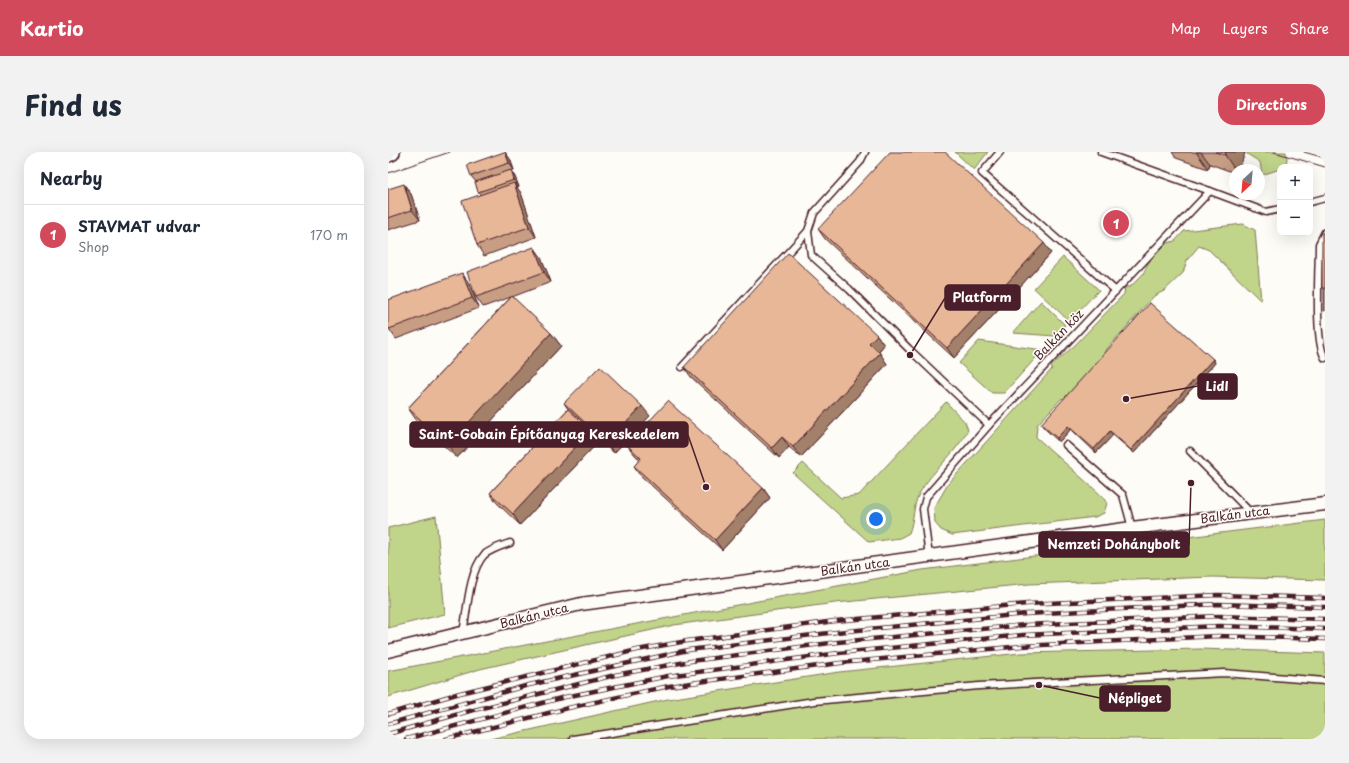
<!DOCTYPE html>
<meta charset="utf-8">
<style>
body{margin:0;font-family:"Playpen Sans",sans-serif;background:#f2f2f3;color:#1f2937}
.controls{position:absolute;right:12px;top:12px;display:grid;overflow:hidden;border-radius:8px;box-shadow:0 4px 16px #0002}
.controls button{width:36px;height:36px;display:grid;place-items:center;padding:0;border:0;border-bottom:1px solid #e0e1e3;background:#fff;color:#1f2937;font:20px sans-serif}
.compass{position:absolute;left:841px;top:12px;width:36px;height:36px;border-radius:50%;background:#fff;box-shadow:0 4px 16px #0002;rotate:206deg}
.you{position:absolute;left:488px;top:367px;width:14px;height:14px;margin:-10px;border:3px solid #fff;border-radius:50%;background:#1a73e8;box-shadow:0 0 0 6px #1a73e833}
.badge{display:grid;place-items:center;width:26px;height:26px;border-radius:50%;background:#d1495b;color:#fff;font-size:13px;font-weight:700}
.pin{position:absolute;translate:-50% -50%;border:2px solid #fff;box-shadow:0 1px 4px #0006}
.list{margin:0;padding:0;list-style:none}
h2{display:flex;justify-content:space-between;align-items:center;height:52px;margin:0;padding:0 16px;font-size:17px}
h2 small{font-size:13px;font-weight:400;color:#747a83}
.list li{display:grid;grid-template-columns:26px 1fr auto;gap:12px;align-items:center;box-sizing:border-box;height:60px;padding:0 16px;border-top:1px solid #e0e1e3}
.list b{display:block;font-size:15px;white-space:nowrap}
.list p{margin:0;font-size:13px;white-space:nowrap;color:#747a83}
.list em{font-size:13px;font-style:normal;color:#747a83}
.map{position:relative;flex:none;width:937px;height:587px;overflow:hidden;border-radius:16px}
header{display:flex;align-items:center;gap:24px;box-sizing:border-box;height:56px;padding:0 20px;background:#d1495b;color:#fff}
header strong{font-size:19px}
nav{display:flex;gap:22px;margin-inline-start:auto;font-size:14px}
.intro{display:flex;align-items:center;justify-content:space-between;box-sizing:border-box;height:96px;padding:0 24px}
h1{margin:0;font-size:28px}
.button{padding:10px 18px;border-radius:16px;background:#d1495b;color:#fff;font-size:14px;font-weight:700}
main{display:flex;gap:24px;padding:0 24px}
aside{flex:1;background:#fff;border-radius:16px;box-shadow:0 4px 16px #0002}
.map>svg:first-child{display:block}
.green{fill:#c0d48a;stroke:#857a5a}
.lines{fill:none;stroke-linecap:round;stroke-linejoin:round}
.lane-casing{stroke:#4a1f2b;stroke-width:9}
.street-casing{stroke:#4a1f2b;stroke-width:15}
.secondary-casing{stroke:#4a1f2b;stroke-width:20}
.lane{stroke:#fdfcf7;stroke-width:6}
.street{stroke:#fdfcf7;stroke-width:12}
.secondary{stroke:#fdfcf7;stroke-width:17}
.tram{stroke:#4a1f2b;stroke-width:1}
.rail-casing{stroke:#4a1f2b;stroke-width:4.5}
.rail{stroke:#fdfcf7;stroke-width:3;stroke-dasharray:9;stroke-linecap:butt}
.wall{fill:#c79d83;stroke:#4a1f2b}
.shaded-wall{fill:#a2806a;stroke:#4a1f2b}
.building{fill:#e7b798;stroke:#4a1f2b}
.labels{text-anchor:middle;stroke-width:3;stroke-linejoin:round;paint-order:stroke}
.street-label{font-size:12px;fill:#4a1f2b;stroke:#fdfcf7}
.leader{fill:none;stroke:#4a1f2b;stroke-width:1.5}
.callout-dot{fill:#4a1f2b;stroke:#fdfcf7;stroke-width:1.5}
.callout{fill:#4a1f2b;stroke:#4a1f2b;stroke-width:1.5}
.callout-label{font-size:13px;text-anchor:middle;font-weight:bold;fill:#fff}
</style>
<header>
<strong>Kartio</strong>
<nav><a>Map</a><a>Layers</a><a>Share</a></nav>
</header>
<div class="intro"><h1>Find us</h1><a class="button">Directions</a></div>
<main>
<aside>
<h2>Nearby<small></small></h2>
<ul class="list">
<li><span class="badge">1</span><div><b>STAVMAT udvar</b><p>Shop</p></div><em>170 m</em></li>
</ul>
</aside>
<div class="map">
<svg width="937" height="587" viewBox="0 0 937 587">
<rect width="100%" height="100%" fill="#fdfcf7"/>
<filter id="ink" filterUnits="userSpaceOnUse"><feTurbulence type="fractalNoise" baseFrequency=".025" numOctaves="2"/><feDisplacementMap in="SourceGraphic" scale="8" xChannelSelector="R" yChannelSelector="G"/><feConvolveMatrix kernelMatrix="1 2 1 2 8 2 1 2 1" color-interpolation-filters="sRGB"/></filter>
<g filter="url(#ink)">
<!-- green -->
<g class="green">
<polygon points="567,0 600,0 586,18"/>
<polygon points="859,0 898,0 899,7 897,15 892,15 892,17 874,23 872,10 859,2"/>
<polygon points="855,72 867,78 873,149 821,98 811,94 799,108 795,121 776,139 766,144 718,198 719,203 675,247 674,246 649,273 648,285 714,344 719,351 716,361 707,365 564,383 553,378 547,371 546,356 560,332 664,217 663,214 686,194 736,142 737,135 742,135 755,122 761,109 779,91 787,89 796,79"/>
<polygon points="675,105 711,138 681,169 646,136"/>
<polygon points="653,149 677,173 667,184 625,181"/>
<polygon points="591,189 655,198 616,241 604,241 571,211"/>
<path d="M558,250l19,20 3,8c-12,24 -36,40 -49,64 -6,11 -5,27 -10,39l-9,5 -31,4 -76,-69 10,-10 38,35 18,-3z"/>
<polygon points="48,364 57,462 0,476 0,376"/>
<polygon points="937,368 937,428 824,425 641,432 447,451 286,473 92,517 0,545 0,519 534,418"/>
<polygon points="812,497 937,501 937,587 102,587 280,547 451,520 633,501"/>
</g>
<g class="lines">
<defs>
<g id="lane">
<polyline points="477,0 472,10 426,61 420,79 423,103 461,137 521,197 601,273"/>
<polyline points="612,0 594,21 728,139"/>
<polyline points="713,0 822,39"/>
<polyline points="922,50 937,46"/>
<path d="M937,80l-6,12c0,24 -5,97 6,114"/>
<polyline points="294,215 420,79"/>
<polyline points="678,293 735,343 744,376"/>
<polyline points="802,299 863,361"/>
<polyline points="541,405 535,357 538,345 601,273 822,39 878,60 892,57"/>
<path d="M75,481c4,-21 6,-62 21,-78 7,-6 17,-9 26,-12"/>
<polyline points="185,587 426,549 591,534 836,521 937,529"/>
</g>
<polyline id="street" points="0,499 193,452 744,376 937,352"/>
<polyline id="secondary" points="0,1 3,0"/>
</defs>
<!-- lane casing -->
<use href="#lane" class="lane-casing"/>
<!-- street casing -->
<use href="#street" class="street-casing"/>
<!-- secondary casing -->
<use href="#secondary" class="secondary-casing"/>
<!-- lane -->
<use href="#lane" class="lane"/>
<!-- street -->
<use href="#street" class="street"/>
<!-- secondary -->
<use href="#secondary" class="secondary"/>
<!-- tram -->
<g class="tram">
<polyline points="886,0 937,15"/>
<polyline points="916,0 937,6"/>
<polyline points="0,21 62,0"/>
</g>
<defs>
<g id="rail">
<polyline points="0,562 72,541 249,498 299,489 447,469 639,452 830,443 937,446"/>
<polyline points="0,572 141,533 300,498 449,480 638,462 830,452 937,455"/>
<polyline points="0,582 78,560 227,523 303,509 450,490 637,473 831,464 937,467"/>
<polyline points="18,587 177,545 280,524 451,501 635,483 831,474 937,477"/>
<polyline points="58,587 180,556 281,534 452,511 634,494 830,484 937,487"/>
</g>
</defs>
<!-- rail casing -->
<use href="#rail" class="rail-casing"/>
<!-- rail -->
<use href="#rail" class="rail"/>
</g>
<!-- wall -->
<g class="wall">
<polygon points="117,0 122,7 126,18 123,19 127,25 131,35 129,36 133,41 148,85 96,104 89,93 92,42 90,40 88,30 83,24"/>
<polygon points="784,0 856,0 857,1 847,18 847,21 822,12 820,17 788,6"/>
<polygon points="0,37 23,42 32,68 0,78"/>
<polygon points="430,77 663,101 566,206 437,87"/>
<polygon points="146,95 153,105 163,130 124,145 163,181 173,194 69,306 29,269 20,256 123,145 95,155 88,145"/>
<polygon points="81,131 91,156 8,187 1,177"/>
<polygon points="489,183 496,193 490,200 499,212 413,305 401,295 391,306 303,225 296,215"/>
<polygon points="825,207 827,211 746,301 725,283 708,301 683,277 671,290 656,276 653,272"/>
<polygon points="176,251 262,264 226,301 207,283 211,289 132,373 109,351 102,341 180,257"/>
<polygon points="239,293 375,336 382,346 334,398 253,324 246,314 252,308 247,303"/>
</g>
<!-- shaded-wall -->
<g class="shaded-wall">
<polygon points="117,0 122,7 126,18 121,11"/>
<polygon points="808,0 813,0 822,12 820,17"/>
<polygon points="838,0 856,0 857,1 851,18 847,18 837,3"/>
<polygon points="123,18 127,25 131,35 126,28"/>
<polygon points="126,31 133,41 148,85 141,75"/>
<polygon points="16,32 23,42 32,68 24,58"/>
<polygon points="656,91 663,101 566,206 559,196"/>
<polygon points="146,95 153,105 163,130 156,120"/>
<polygon points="74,121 81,131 91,156 84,146"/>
<polygon points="163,181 173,194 69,306 60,293"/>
<polygon points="489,183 496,193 488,202 481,191"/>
<polygon points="492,201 499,212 413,305 405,295"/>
<polygon points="825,207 827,211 746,301 743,298"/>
<polygon points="254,254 262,264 226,301 219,291"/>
<polygon points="680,274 683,277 671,290 669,286"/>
<polygon points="203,278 211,289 132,373 125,362"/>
<polygon points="722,279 725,283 708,301 706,297"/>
<polygon points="394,285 401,295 391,306 384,296"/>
<polygon points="375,336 382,346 334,398 327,388"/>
</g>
<!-- building -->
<g class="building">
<polygon points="116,0 117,0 121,11 83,24 79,13"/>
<polygon points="502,0 557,0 656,91 559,196 430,77"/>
<polygon points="827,0 838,0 837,3"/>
<polygon points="123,18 126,28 90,40 87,30"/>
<polygon points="126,31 141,75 89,93 74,49"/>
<polygon points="16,32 24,58 0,66 0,37"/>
<polygon points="934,81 937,81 937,159 936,159 936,136 934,136"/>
<polygon points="146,95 156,120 88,145 79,120"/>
<polygon points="400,101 489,183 481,191 492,201 405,295 394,285 384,296 296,215"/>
<polygon points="74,121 84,146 1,177 0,175 0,148"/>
<polygon points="124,144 163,181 60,293 20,256"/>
<polygon points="762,151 825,207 743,298 722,279 706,297 680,274 669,286 653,272"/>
<polygon points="212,214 254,254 219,291 176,251"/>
<polygon points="280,249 375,336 327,388 246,314 253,306 239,293"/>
<polygon points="180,257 203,278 125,362 102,341"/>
</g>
</g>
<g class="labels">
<!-- street labels -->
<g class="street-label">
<text transform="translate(671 183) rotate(-46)" y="4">Balkán köz</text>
<text transform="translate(847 363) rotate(-7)" y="4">Balkán utca</text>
<text transform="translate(467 415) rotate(-8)" y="4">Balkán utca</text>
<text transform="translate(146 464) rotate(-14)" y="4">Balkán utca</text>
</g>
</g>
<!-- callouts -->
<path class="leader" d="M522 203L557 146M738 247L810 234M318 335L300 283M803 331L801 393M651 533L712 546"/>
<g class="callout-dot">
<circle cx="522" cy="203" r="4"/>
<circle cx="738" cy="247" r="4"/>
<circle cx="318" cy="335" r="4"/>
<circle cx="803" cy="331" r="4"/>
<circle cx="651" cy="533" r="4"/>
</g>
<g class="callout">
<rect x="557" y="133" width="75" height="25" rx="4"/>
<rect x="810" y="222" width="39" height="25" rx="4"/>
<rect x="22" y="270" width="278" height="25" rx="4"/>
<rect x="651" y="380" width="150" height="25" rx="4"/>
<rect x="712" y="534" width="70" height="25" rx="4"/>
</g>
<g class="callout-label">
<text x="594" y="150">Platform</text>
<text x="829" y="239">Lidl</text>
<text x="161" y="287">Saint-Gobain Építőanyag Kereskedelem</text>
<text x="726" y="397">Nemzeti Dohánybolt</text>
<text x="747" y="551">Népliget</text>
</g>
</svg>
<div class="controls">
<button>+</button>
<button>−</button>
</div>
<svg class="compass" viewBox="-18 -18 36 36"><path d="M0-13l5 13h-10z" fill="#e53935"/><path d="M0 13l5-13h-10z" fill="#747a83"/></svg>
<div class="you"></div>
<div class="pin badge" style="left:728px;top:71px">1</div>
</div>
</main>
